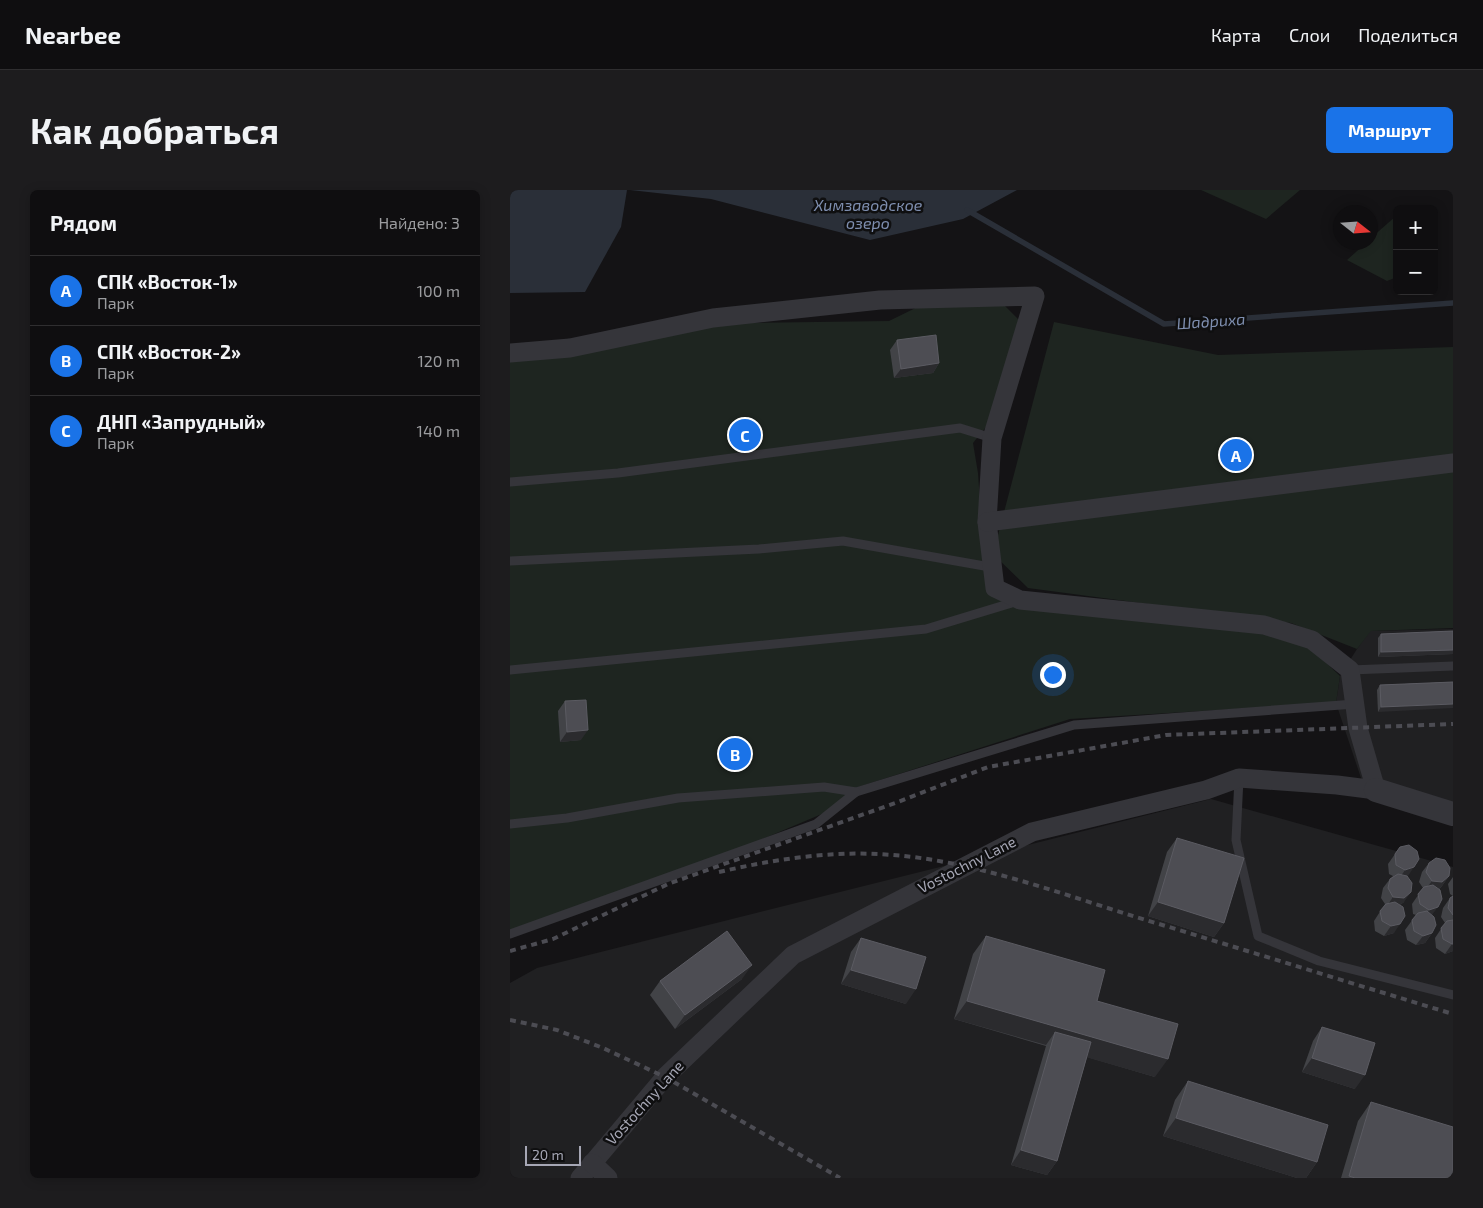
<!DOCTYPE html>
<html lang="ru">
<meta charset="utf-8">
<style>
body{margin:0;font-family:"Exo 2",sans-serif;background:#1d1c1e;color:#f1f3f6}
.controls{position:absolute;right:15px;top:15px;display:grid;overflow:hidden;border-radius:8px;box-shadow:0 2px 12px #0003}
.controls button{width:45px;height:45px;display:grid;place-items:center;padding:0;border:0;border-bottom:1px solid #2f2e30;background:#0f0e10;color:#f1f3f6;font:25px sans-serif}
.compass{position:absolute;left:823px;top:15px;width:45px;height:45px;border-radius:50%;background:#0f0e10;box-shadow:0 2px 12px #0003;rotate:107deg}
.scale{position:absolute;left:15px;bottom:12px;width:56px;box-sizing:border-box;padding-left:5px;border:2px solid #a6a7b5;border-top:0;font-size:14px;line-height:18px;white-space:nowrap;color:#a6a7b5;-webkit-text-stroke:4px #0f0f10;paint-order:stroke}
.you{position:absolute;left:542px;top:484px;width:18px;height:18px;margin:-12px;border:4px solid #fff;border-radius:50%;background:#1a73e8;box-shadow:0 0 0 8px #1a73e833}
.badge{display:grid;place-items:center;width:32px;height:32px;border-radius:50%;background:#1a73e8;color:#fff;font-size:16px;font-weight:700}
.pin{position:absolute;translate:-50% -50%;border:2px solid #fff;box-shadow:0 1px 5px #0006}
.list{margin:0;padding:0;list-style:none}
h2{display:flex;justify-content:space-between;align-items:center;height:65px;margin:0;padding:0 20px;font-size:21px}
h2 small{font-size:16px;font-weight:400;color:#9b9c9f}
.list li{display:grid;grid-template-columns:32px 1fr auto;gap:15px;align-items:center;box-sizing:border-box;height:70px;padding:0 20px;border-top:1px solid #2f2e30}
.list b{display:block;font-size:19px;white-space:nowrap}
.list p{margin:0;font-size:16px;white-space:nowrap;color:#9b9c9f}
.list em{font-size:16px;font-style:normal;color:#9b9c9f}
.map{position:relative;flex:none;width:943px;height:988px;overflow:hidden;border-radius:8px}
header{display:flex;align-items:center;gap:30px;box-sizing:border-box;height:70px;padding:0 25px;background:#0f0e10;border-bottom:1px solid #2f2e30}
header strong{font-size:24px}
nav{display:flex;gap:28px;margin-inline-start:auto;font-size:18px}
.intro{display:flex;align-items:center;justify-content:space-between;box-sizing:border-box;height:120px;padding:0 30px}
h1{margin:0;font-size:35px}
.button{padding:12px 22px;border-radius:8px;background:#1a73e8;color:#fff;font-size:18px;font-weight:700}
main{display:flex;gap:30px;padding:0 30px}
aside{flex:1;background:#0f0e10;border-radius:8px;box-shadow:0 2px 12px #0003}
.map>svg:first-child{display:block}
.built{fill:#202022}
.green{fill:#1e2520}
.water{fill:#2a2f38}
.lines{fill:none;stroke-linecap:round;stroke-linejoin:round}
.stream{stroke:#2a2f38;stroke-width:5.5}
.service{stroke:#35353a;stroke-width:9}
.minor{stroke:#35353a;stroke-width:19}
.tertiary{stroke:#35353a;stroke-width:24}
.rail{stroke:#4c4c53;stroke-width:4;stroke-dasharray:6 5;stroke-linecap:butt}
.wall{fill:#424347}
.shaded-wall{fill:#2b2b2e}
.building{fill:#4d4d53;stroke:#5b5b62}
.labels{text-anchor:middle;stroke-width:5;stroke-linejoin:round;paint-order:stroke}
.street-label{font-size:15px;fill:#a6a7b5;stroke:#0f0f10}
.water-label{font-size:16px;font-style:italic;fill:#7e8eaf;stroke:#0f0f10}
</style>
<header>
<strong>Nearbee</strong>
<nav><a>Карта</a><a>Слои</a><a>Поделиться</a></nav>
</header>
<div class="intro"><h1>Как добраться</h1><a class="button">Маршрут</a></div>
<main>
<aside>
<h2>Рядом<small>Найдено: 3</small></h2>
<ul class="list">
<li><span class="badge">A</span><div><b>СПК «Восток-1»</b><p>Парк</p></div><em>100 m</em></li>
<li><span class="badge">B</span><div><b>СПК «Восток-2»</b><p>Парк</p></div><em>120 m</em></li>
<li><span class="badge">C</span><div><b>ДНП «Запрудный»</b><p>Парк</p></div><em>140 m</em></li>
</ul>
</aside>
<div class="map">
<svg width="943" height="988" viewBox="0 0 943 988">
<rect width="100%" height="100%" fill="#141315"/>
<!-- built -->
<g class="built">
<polygon points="943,439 943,616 852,591 826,513 830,486 847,459 860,441"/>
<polygon points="701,609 943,677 943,988 0,988 0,793 27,778"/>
</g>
<!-- green -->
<g class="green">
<polygon points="691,0 790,0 756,29"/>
<polygon points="886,26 887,87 877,91 837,70 856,53 861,52 861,48"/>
<polygon points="434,104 491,112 513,134 476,237 463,253 468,283 476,398 787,445 830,486 826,513 560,529 342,599 326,618 177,681 0,740 0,167 226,133 379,131"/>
<polygon points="544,132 708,165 943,157 943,438 861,441 847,459 781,433 518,398 483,364"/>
</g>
<!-- water -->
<g class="water">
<polygon points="0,0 117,0 111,37 75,102 0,103"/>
<polygon points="120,0 507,0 453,29 360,50 201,9"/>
</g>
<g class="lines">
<!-- stream -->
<polyline class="stream" points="457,20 654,134 943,113"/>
<!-- service -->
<g class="service">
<polyline points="0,292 108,283 450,238 482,248"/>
<polyline points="0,371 249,359 333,351 480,377"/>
<polyline points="0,480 416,439 508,411"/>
<polyline points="840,480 943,476"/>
<polyline points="729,588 726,650 748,746 809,771 943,805"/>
<polyline points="346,602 564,535 845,514"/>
<polyline points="0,634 57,628 168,608 314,597 346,602 306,634 0,744"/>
</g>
<!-- minor -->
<g class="minor">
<polyline points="0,163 60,158 203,128 370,110 525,106 482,248 477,332 485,398 510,410 754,435 802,450 840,480 848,538 866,600 827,595 729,588 696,600 522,642 283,765 155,887 70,988"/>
<polyline points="477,332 943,273"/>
<polyline points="82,973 98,988"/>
</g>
<!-- tertiary -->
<polyline class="tertiary" points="866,600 943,624"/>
<!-- rail -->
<g class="rail">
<path d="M209,682c57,-13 115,-22 174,-17 80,6 166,38 243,62 106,32 211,65 317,97"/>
<polyline points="0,761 43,749 158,694 388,612 478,577 656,545 943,534"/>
<polyline points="0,830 47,840 93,858 155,887 330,988"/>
</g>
</g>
<!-- wall -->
<g class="wall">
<polygon points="387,150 429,173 423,183 384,188 380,160"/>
<polygon points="943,441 943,464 868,467 868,448 871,444"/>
<polygon points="943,492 868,522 867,500 870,495"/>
<polygon points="55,511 71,550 50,552 48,521"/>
<polygon points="667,648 714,733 704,747 638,726 657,662"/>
<polygon points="890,657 898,686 894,712 890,715 884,743 874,746 865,741 864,731 875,714 871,708 873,698 880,689 883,686 879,684 878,674"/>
<polygon points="919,673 939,686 932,696 929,699 922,725 922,743 915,753 906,755 897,750 895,740 906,725 903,724 902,714 913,698 909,692 912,682"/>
<polygon points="943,687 943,761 935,764 926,758 925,748 935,733 931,727 933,718 940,708 943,706 940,704 938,694"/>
<polygon points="476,746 587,811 645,887 577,867 547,971 537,985 501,975 536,856 444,829 463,764"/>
<polygon points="351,748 396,814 331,794 341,762"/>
<polygon points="232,789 165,839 140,805 150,791"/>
<polygon points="812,837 845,899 792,882 803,851"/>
<polygon points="678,891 807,972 796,988 787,988 653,946 665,910"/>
<polygon points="861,912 943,988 831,988 848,931"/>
</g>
<!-- shaded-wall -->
<g class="shaded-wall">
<polygon points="429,173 423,183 384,188 391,179"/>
<polygon points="943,460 943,464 868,467 871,462"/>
<polygon points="943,514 943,518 868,522 871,517"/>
<polygon points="78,540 71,550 50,552 57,542"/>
<polygon points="904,677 898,686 889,689 895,680"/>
<polygon points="939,686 932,696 926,701 915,700 922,691"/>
<polygon points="901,702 894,712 887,717 877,716 883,707"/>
<polygon points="648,712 714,733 704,747 638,726"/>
<polygon points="928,717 921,726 912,729 919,720"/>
<polygon points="890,734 884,743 874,746 881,736"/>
<polygon points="922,743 915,753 906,755 913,746"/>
<polygon points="942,754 943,754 943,761 935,764"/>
<polygon points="242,775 232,789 165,839 175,825"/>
<polygon points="341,780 406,799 396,814 331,794"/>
<polygon points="457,811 658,869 645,887 541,857 545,842 536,855 444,829"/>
<polygon points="802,868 855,885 845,899 792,882"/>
<polygon points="666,928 807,972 796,988 787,988 653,946"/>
<polygon points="511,960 547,971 537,985 501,975"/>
</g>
<!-- building -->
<g class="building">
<polygon points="426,145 429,173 391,179 387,150"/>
<polygon points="943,441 943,460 871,462 871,444"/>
<polygon points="943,492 943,514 871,517 870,495"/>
<polygon points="76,510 78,540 57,542 55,511"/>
<polygon points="667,648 734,668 714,733 648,712"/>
<polygon points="899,655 907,661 909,669 904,677 895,680 886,675 885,664 890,657"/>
<polygon points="926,668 935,670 940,678 939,686 932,692 922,691 916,682 919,673"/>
<polygon points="888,684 897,686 902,693 901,702 894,708 883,707 878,698 880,689"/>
<polygon points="923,695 930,700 932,709 928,717 919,720 910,714 908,704 914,697"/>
<polygon points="943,706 943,725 938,718 940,708"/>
<polygon points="885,712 893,717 895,726 890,734 881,736 872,731 870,721 876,714"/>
<polygon points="917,721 924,727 926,735 922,743 913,746 904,741 902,730 908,723"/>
<polygon points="943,730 943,754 942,754 933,749 931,738 937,731"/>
<polygon points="217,741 242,775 175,825 150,791"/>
<polygon points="476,746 595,780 587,811 668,834 658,869 457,811"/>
<polygon points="351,748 416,767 406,799 341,780"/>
<polygon points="812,837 865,853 855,885 802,868"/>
<polygon points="545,842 581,852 547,971 511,960"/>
<polygon points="678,891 818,935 807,972 666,928"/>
<polygon points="861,912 943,937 943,988 845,988 839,986"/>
</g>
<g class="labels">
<!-- street labels -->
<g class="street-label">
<text transform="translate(457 675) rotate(-27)" y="5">Vostochny Lane</text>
<text transform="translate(135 913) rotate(-48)" y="5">Vostochny Lane</text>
</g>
<!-- water labels -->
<g class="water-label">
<text x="358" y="21">Химзаводское<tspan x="358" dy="18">озеро</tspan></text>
<text transform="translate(701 131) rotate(-4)" y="6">Шадриха</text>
</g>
</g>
</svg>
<div class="controls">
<button>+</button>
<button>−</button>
</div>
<svg class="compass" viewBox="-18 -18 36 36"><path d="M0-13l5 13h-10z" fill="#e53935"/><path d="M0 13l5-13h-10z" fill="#9b9c9f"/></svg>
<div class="scale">20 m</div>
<div class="you"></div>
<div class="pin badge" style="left:726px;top:265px">A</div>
<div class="pin badge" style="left:225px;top:564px">B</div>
<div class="pin badge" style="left:235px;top:245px">C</div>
</div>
</main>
